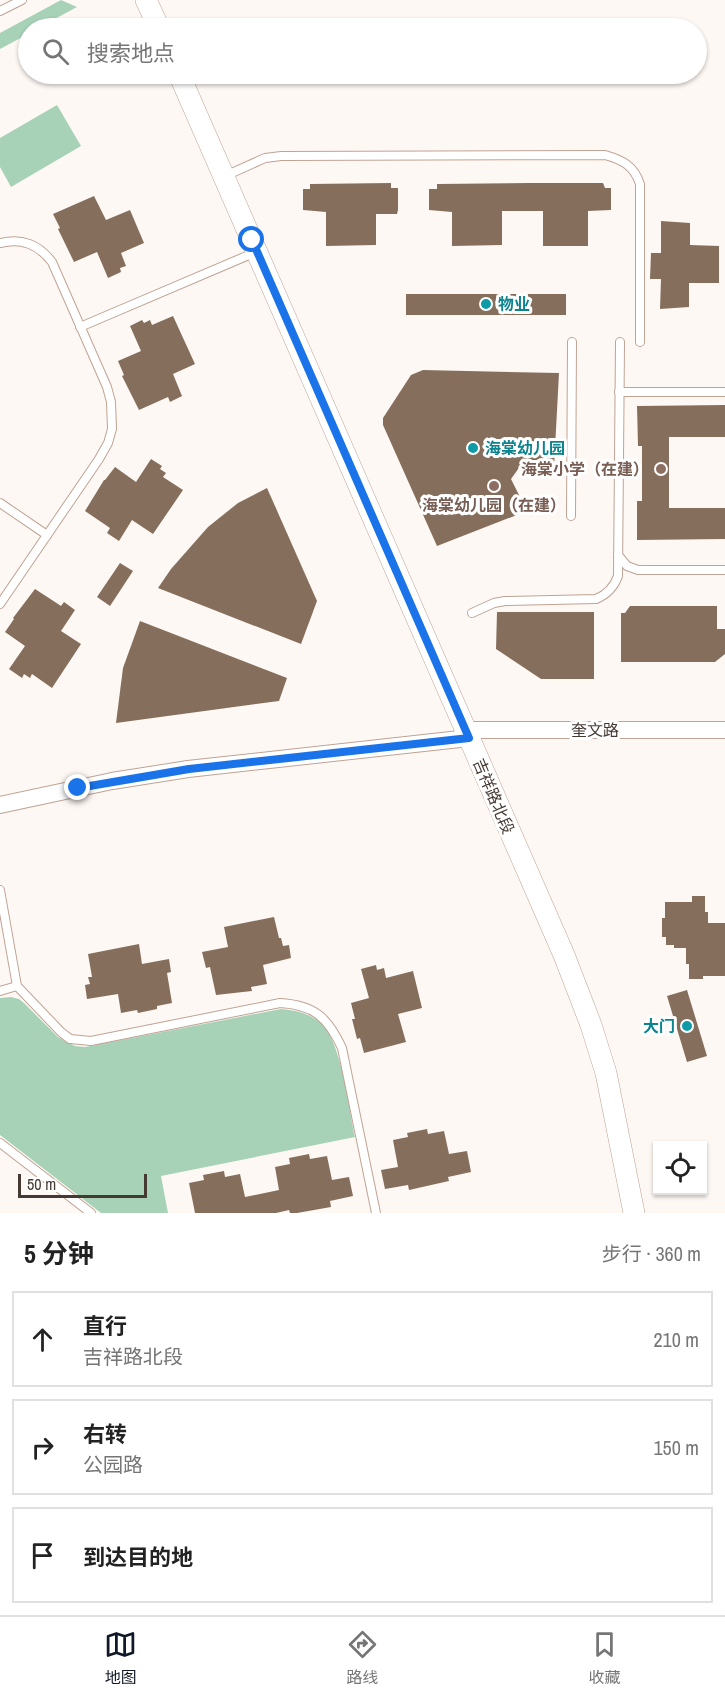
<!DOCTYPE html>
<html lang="zh">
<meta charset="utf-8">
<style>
body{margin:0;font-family:"Archivo Narrow","Noto Sans SC",sans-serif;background:#f6f6f6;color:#222}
.controls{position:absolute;right:18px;bottom:18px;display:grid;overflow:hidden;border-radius:0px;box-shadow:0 2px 4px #0004}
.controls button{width:54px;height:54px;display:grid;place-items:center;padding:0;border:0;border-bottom:2px solid #e0e0e0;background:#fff;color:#222;font:30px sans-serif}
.scale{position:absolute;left:18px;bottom:15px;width:129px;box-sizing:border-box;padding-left:6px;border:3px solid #453a33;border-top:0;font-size:16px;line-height:21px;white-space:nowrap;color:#453a33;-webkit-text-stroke:4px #fff;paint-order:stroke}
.stop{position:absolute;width:18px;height:18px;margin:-14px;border:4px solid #1a73e8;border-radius:50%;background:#fff}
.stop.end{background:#1a73e8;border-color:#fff;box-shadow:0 2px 6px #0008}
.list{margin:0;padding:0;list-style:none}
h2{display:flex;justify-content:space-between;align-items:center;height:78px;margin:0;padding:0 24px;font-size:26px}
h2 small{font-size:20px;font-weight:400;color:#767676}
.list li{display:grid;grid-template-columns:39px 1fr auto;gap:18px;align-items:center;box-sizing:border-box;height:96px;margin:0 12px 12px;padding:0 12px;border:2px solid #e0e0e0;border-radius:0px}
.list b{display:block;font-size:22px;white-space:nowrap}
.list p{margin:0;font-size:20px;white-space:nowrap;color:#767676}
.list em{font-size:20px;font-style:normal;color:#767676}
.icon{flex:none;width:33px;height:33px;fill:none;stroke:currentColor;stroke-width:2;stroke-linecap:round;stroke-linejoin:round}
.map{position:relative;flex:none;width:725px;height:1213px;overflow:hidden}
.search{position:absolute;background:#fff;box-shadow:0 2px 4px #0004;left:18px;right:18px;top:18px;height:66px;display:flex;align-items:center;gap:15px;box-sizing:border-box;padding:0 21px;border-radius:33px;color:#767676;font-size:22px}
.sheet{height:402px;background:#fff}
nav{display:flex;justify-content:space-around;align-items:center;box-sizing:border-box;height:84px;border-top:2px solid #e0e0e0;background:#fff;font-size:16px;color:#767676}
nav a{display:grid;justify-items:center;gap:3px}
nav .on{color:#111827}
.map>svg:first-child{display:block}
.green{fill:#a7d2b7}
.building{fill:#856f5c}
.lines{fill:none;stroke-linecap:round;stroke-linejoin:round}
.service-casing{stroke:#bfa394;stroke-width:10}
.minor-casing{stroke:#bfa394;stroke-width:18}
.tertiary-casing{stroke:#bfa394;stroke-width:22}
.service{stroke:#fff;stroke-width:8}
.minor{stroke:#fff;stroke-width:16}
.tertiary{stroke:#fff;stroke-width:21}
.route{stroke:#1a73e8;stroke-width:8}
.culture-dot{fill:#0f9aa8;stroke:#fff;stroke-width:2}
.education-dot{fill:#8d6e63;stroke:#fff;stroke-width:2}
.labels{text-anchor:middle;stroke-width:6;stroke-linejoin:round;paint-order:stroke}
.culture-label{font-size:16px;font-weight:bold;fill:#0d838f;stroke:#fff;text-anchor:start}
.education-label{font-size:16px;font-weight:bold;fill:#785e54;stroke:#fff;text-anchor:end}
.street-label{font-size:16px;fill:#453a33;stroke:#fff}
</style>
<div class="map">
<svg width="725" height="1213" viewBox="0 0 725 1213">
<rect width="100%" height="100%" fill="#fef8f4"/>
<!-- green -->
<g class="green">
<polygon points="61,0 77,7 38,28 28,28 28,34 0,49 0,33"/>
<polygon points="57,105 81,146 11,187 0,167 0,138"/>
<path d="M11,997l8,2 5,4 34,34 17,9 10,1 196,-38c14,1 27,4 39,13 21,17 29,87 35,115l-194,39 7,37h-67l-101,-78v-137z"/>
</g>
<!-- building -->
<g class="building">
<polygon points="391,183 391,188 398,188 398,210 397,214 376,214 376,245 326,246 326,212 303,210 303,189 310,189 310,184"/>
<polygon points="530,183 603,183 605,188 611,188 611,210 588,211 588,246 543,246 543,211 502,211 502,245 452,246 452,212 429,210 429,189 437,189 437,184"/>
<polygon points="94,196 106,220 130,210 144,243 121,253 126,266 120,268 121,272 108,278 97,252 74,262 58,229 60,228 53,214"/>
<polygon points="661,221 690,223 690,245 719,246 719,283 689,283 689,307 660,309 661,279 650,279 651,253 661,253"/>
<rect x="406" y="294" width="160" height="21"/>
<polygon points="173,316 195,364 173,374 182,396 170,402 168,397 139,410 122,376 124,375 118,361 141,351 130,326 142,320 144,323 150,320 152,325"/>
<polygon points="423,370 559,373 554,467 521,465 511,479 527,511 437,546 383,425 383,418 411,375"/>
<polygon points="725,405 725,437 669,437 669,508 725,508 725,539 637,540 637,501 642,501 642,446 638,446 637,406"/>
<polygon points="151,459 162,466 160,469 166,473 163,477 183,490 153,534 132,520 119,541 107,533 110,528 85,511 104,480 105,480 115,467 136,482"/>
<polygon points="267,488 317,601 301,644 158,588 171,569 208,527 238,503"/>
<polygon points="120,563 133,571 110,606 97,597"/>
<polygon points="35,589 55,602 61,606 64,602 75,610 61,631 81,644 52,688 32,674 30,678 24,674 22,678 9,669 25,646 5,632 14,619 13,618"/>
<polygon points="630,606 717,606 717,629 725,629 725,654 715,662 621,662 621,613 625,613"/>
<polygon points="497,612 594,612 594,679 541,679 496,649"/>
<polygon points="140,621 287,678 279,701 116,723 123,668"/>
<polygon points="692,896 705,896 705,912 708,912 708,923 725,923 725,976 703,976 703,979 689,979 689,964 686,964 686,948 674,948 674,945 666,945 666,937 662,937 662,918 665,918 665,902 692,902"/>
<polygon points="274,917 279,938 281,938 283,946 289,945 291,958 263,965 267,984 251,987 252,991 216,995 210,967 206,968 202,952 228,947 224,927"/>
<polygon points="139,944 142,964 169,959 171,972 167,973 172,1003 157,1006 157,1009 138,1013 137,1010 121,1013 118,994 87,999 85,985 90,984 88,977 92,977 88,954"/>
<polygon points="376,965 377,970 384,968 386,978 413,971 422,1008 398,1014 406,1042 364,1053 360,1038 357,1039 352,1019 355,1019 351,1003 369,998 361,969"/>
<polygon points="687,990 707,1056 687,1062 667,996"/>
<polygon points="427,1129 428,1134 444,1131 449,1154 467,1151 471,1172 448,1177 449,1181 409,1190 408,1185 385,1189 381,1170 398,1167 393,1140 408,1137 407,1133"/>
<polygon points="309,1154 310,1159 327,1156 332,1180 349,1177 353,1196 330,1201 331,1207 297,1213 290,1213 289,1210 276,1213 195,1213 189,1183 204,1180 203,1175 224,1171 225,1177 240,1174 245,1197 279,1190 275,1167 290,1164 289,1158"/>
</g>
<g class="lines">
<defs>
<g id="service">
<polyline points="0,11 22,0"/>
<path d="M225,176l40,-18 16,-2 324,-1c18,5 29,11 35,29v158"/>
<path d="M0,243c22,-5 38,1 52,19l55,125 4,15 1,27 -4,14 -9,16 -99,145"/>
<polyline points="80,327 256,252"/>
<polyline points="619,392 725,392"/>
<polyline points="0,503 47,535"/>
<polyline points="571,516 572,342"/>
<polyline points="618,555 627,566 638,570 725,570"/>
<path d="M472,613l22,-10 11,-2 91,-2c10,-4 18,-12 22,-23l2,-234"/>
<path d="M0,890l17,96 44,46 9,7 21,2 189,-38c35,2 48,15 62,45l34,165"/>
<polyline points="0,991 17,986"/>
<polyline points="0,1143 91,1213"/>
</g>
<g id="minor">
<polyline points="464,730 725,730"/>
<polyline points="0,805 112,781 188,769 469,738"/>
</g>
<g id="tertiary">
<polyline points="146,0 159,28"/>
<polyline points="179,74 564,955 591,1025 606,1073 634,1213"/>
</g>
</defs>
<!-- service casing -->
<use href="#service" class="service-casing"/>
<!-- minor casing -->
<use href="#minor" class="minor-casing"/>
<!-- tertiary casing -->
<use href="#tertiary" class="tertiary-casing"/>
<!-- service -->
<use href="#service" class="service"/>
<!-- minor -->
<use href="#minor" class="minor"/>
<!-- tertiary -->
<use href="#tertiary" class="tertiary"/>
</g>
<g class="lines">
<!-- route -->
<polyline class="route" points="78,788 189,769 469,738 252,240"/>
</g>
<!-- markers -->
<g class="culture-dot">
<circle cx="486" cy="304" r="6"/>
<circle cx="473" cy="448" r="6"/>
<circle cx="687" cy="1026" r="6"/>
</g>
<g class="education-dot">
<circle cx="661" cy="469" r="6"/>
<circle cx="494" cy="486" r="6"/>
</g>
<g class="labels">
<!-- culture labels -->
<g class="culture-label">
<text x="498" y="310">物业</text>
<text x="485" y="454">海棠幼儿园</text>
<text x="675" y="1032" text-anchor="end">大门</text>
</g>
<!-- education labels -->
<g class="education-label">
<text x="649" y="475">海棠小学（在建）</text>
<text x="494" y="511" text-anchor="middle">海棠幼儿园（在建）</text>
</g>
<!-- street labels -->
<g class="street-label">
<text x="595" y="736">奎文路</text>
<text transform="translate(494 796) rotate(67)" y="6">吉祥路北段</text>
</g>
</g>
</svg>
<div class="controls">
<button><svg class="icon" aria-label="locate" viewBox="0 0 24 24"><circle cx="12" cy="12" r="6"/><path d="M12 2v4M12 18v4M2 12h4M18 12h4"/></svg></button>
</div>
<div class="scale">50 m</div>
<div class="stop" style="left:252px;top:240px"></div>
<div class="stop end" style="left:78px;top:788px"></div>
<div class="search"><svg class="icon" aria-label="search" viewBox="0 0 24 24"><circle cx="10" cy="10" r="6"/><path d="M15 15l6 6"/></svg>搜索地点</div>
</div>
<section class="sheet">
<h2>5 分钟<small>步行 · 360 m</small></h2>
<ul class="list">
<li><svg class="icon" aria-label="ahead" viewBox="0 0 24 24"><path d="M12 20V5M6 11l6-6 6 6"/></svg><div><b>直行</b><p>吉祥路北段</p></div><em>210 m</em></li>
<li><svg class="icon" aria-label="right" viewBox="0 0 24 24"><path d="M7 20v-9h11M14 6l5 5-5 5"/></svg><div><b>右转</b><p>公园路</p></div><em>150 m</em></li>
<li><svg class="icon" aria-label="arrive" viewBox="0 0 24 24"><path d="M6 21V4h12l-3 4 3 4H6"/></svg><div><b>到达目的地</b></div></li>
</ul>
</section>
<nav>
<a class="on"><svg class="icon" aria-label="map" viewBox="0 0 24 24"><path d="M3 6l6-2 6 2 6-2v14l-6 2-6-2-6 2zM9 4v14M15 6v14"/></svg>地图</a>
<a><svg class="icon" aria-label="directions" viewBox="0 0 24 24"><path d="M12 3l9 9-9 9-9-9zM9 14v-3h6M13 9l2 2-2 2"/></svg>路线</a>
<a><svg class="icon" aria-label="saved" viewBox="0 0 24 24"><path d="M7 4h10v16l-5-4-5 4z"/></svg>收藏</a>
</nav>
